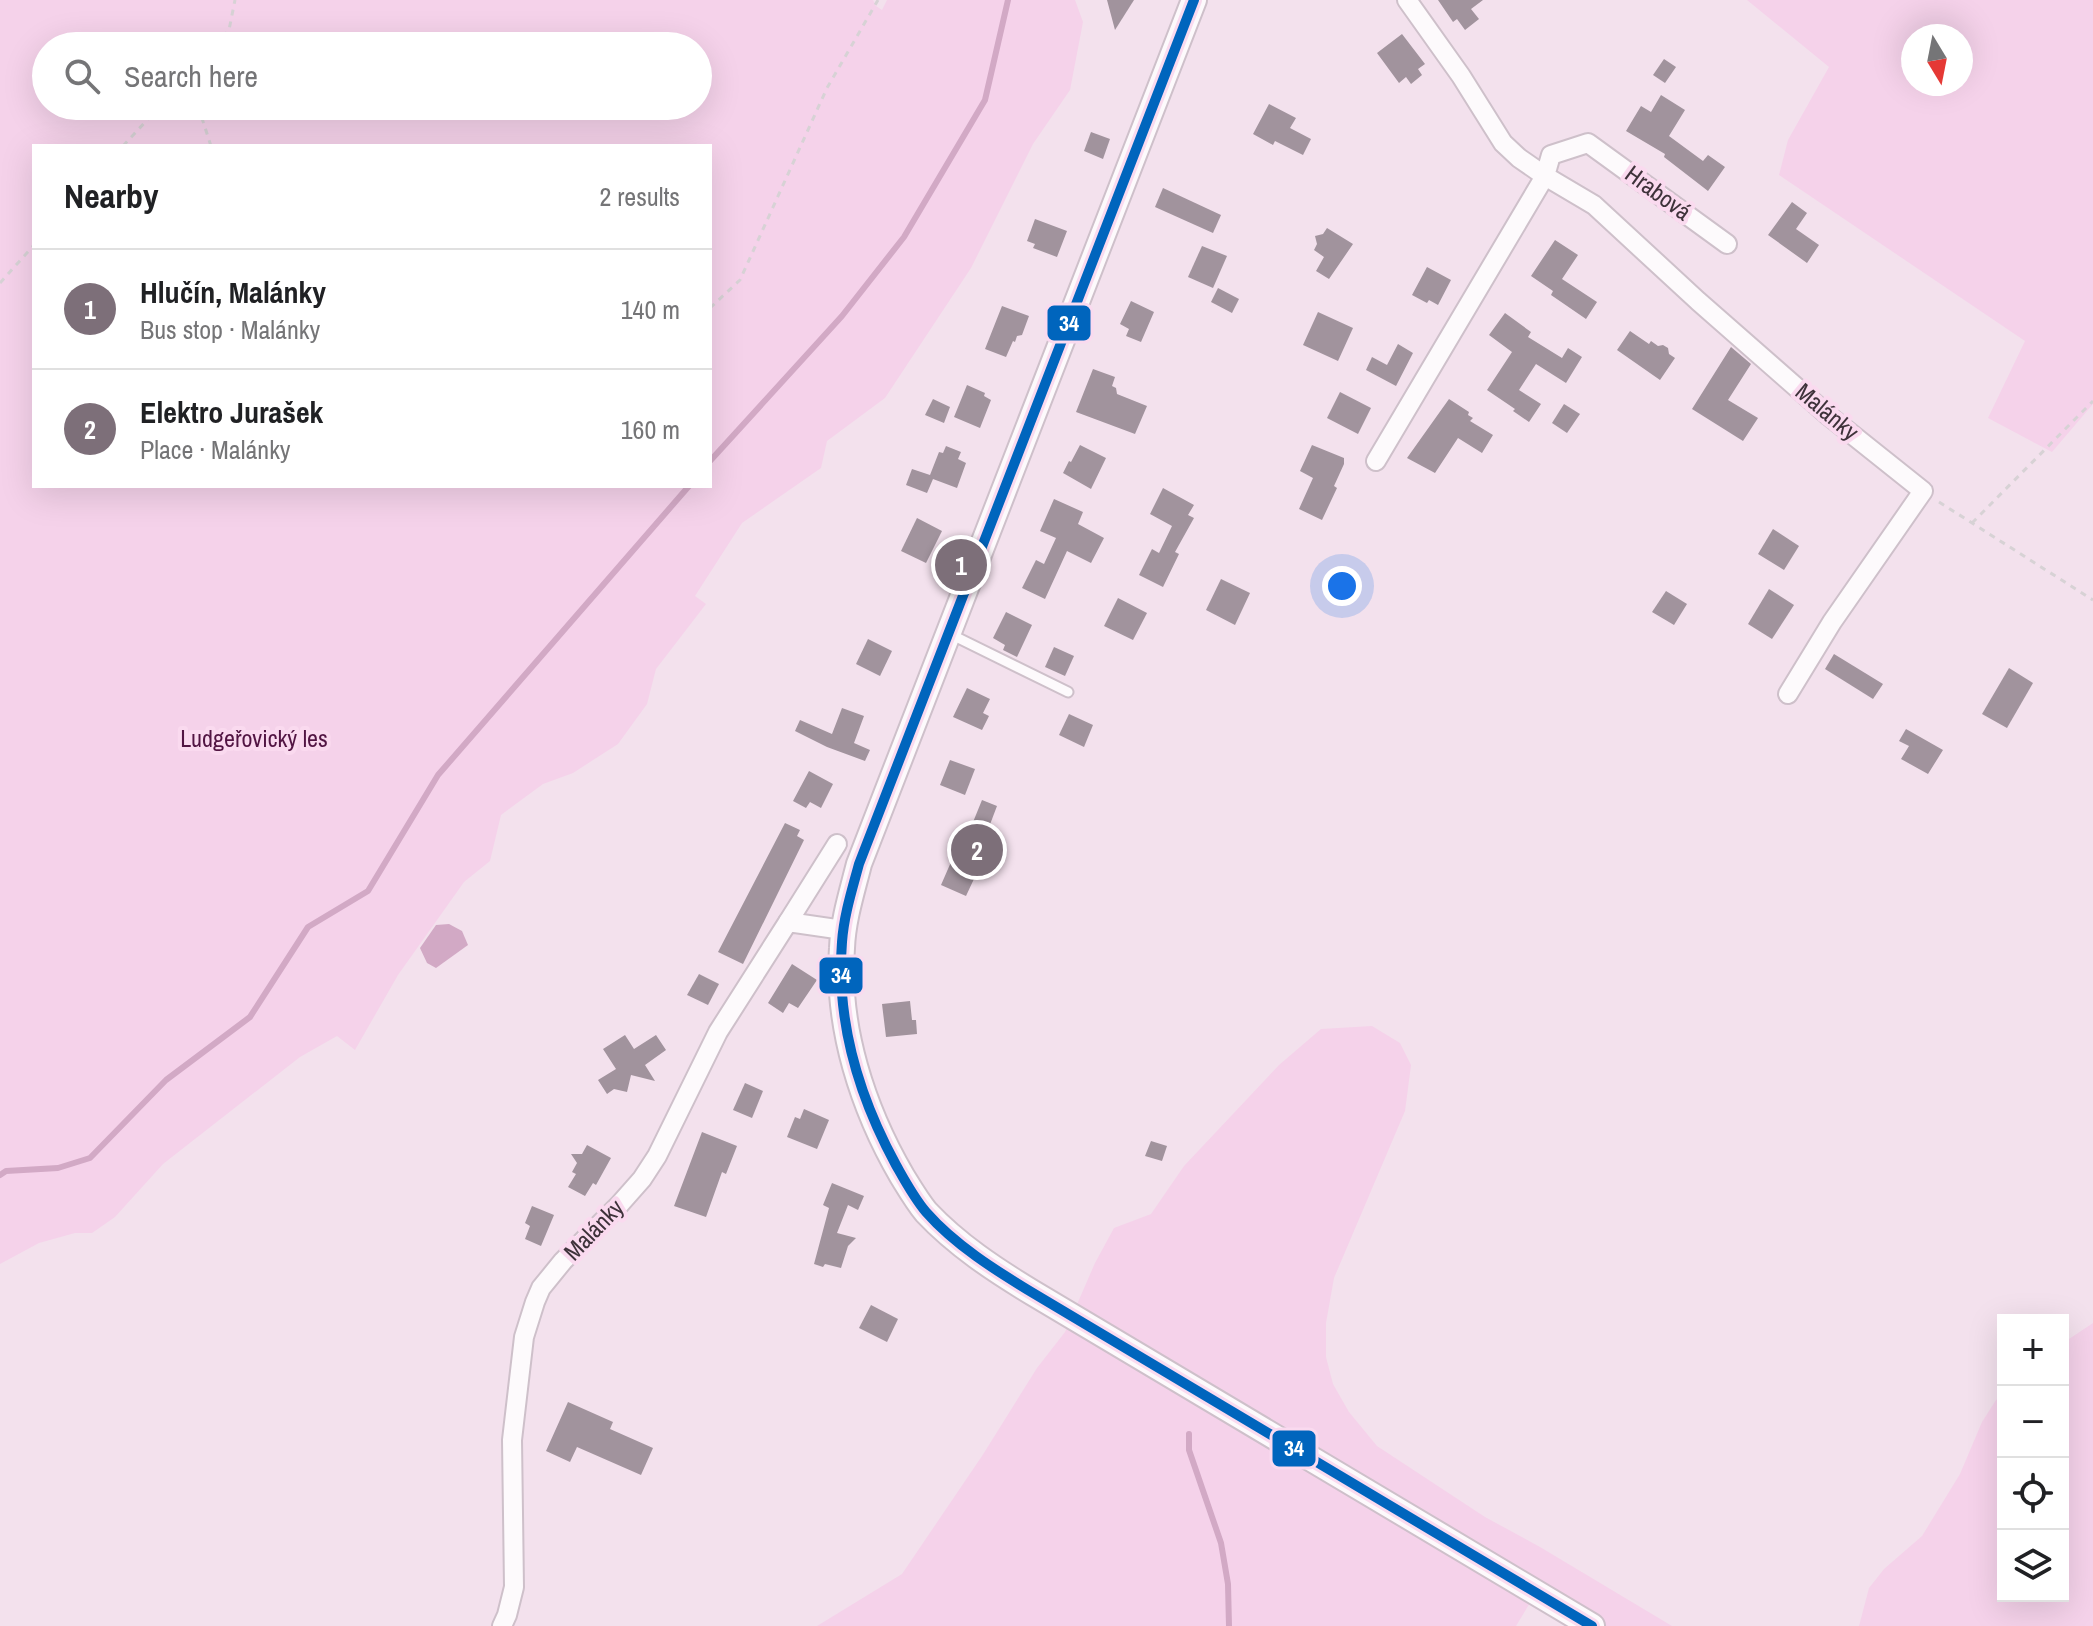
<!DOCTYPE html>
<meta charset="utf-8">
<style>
body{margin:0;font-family:"Archivo Narrow",sans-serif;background:#f6f6f6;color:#202124}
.controls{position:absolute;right:24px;bottom:24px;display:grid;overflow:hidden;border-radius:0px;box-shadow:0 8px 32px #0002}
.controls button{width:72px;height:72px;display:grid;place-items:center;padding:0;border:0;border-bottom:2px solid #e0e0e0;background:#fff;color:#202124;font:40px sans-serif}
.compass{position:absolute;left:1901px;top:24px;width:72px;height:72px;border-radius:50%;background:#fff;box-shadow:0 8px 32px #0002;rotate:170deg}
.you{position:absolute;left:1342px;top:586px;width:28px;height:28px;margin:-20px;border:6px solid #fff;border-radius:50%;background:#1a73e8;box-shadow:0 0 0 12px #1a73e833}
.badge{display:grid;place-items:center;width:52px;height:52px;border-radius:50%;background:#7d6f79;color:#fff;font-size:26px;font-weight:700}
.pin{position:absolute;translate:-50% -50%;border:4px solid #fff;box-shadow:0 2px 8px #0006}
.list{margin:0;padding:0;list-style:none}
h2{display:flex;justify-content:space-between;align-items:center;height:104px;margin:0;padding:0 32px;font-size:34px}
h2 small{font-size:26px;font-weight:400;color:#757577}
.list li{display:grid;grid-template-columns:52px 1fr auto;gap:24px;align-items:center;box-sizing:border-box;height:120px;padding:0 32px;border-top:2px solid #e0e0e0}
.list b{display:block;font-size:30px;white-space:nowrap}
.list p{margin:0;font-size:26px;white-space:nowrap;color:#757577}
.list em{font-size:26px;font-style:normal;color:#757577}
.icon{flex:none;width:44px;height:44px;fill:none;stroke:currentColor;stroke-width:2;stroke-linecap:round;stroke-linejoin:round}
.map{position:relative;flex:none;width:2093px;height:1626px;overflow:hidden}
.search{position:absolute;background:#fff;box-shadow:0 8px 32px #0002;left:32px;top:32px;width:680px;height:88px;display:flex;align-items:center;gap:20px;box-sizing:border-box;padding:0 28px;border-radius:44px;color:#757577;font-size:30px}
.panel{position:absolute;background:#fff;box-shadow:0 8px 32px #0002;left:32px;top:144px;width:680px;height:344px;border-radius:0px}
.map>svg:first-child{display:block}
.green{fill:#f5d2ea;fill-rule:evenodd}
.water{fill:#d2a9c5}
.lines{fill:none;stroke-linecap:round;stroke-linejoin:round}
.stream{stroke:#d2a9c5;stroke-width:6}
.building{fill:#a1939d}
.lane-casing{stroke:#cec0ca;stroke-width:13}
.street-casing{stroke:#cec0ca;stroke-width:22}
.secondary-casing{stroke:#cec0ca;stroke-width:28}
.path{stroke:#d7d2d5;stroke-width:3;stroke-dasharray:6 6;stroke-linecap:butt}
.lane{stroke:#fdfafc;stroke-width:9}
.street{stroke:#fdfafc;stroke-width:18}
.secondary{stroke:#fdfafc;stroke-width:24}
.bus-1-casing{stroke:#fadaef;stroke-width:16}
.bus-1{stroke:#0065bd;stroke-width:10}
.labels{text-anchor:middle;stroke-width:8;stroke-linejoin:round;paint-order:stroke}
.street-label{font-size:24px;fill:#3e323a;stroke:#fadaef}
.park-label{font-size:24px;fill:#521543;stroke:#fadaef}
.line-badge{stroke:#fadaef;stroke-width:3}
.badge-label{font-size:22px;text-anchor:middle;font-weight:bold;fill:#fff}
</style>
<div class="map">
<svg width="2093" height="1626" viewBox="0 0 2093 1626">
<rect width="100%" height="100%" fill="#f3e1ed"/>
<!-- green -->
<g class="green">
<path d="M0,0h873l3,6 6,4 5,-10h188l8,22 -13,68 -37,54 -62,124 -86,130 -58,43 -6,27 -79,55 -47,73 11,8 -50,65 -9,35 -29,40 -45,29 -30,11 -42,31 -11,46 -26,21 -66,93 -43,75 -18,-14 -37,21 -137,107 -48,53 -23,16h-17l-36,10 -39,21zM698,46v60h-652v-60zM34,146h676v340h-676z"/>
<path d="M1747,0h346v404l-41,48 -64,-34 37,-77 -246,-166 9,-35 41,-73zM1913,36h48v48h-48z"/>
<polygon points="1372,1026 1400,1043 1411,1065 1405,1111 1334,1278 1326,1323 1326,1357 1333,1384 1349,1412 1377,1446 1485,1517 1540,1547 1672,1626 1592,1626 1536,1593 1516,1626 768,1626 817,1626 902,1574 982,1456 1037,1368 1065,1332 1095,1263 1114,1228 1151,1214 1184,1166 1279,1065 1321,1029"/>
<polygon points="2093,1323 2093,1626 1859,1626 1869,1588 1884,1569 1922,1536 1960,1474 1982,1422 1996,1400 2003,1394 2003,1596 2063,1596 2063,1343"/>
</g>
<!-- water -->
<polygon class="water" points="449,924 462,931 468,945 436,968 427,963 420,948 436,925"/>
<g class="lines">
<!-- stream -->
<g class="stream">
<polyline points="710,461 842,316 904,237 985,100 1008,0"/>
<polyline points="0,1175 6,1171 58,1168 90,1158 166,1080 250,1017 308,927 368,891 438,775 689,486"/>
<polyline points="1189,1434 1189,1450 1221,1543 1228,1584 1229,1626"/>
</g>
</g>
<!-- building -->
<g class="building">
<polygon points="1107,0 1134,0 1115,30"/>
<polygon points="1438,0 1483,0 1471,9 1479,19 1465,30 1457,19 1453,22"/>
<polygon points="1402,34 1425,64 1418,69 1422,75 1411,84 1406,77 1399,83 1377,53"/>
<polygon points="1664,59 1676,67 1665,83 1653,75"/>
<polygon points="1661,95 1685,110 1669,136 1703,161 1708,155 1725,167 1708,191 1664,157 1665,154 1626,131 1641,106 1651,112"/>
<polygon points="1269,104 1296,118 1290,128 1311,139 1303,155 1275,141 1273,145 1253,134"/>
<polygon points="1091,132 1110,139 1103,159 1084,151"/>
<polygon points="1163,188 1221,215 1213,233 1155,207"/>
<polygon points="1792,202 1807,213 1796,229 1819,245 1807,263 1768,235"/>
<polygon points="1035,219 1067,231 1057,257 1033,248 1035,244 1027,241"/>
<polygon points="1327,228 1353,244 1329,279 1316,271 1324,257 1314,250 1317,244 1315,236 1323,234"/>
<polygon points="1555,240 1578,255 1562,279 1597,302 1586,319 1551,295 1553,291 1531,276"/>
<polygon points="1202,246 1227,256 1213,288 1188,277"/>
<polygon points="1427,267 1451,280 1438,305 1429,300 1427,303 1412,295"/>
<polygon points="1218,288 1239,299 1232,313 1211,302"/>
<polygon points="1131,301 1154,312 1141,342 1126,336 1129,329 1120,324"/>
<polygon points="1002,306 1029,316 1022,335 1017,336 1015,342 1013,341 1006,357 985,349"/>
<polygon points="1318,312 1353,328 1338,361 1303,345"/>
<polygon points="1505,313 1531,332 1528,337 1562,358 1568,348 1582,357 1566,383 1536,364 1519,390 1541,404 1529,422 1513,411 1515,409 1487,390 1512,352 1489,335"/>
<polygon points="1630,331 1649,344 1651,341 1658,346 1663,345 1668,348 1669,354 1675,358 1660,380 1617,350"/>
<polygon points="1398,344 1413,353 1396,386 1366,370 1372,357 1387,365"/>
<polygon points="1731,347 1751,364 1728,400 1758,418 1743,441 1692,409"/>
<polygon points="1093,369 1115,377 1112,386 1116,388 1117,394 1147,406 1135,434 1076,412"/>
<polygon points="967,385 985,393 984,396 991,400 980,428 954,417"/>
<polygon points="1340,392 1371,408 1358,434 1327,418"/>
<polygon points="933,399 950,407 944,423 925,415"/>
<polygon points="1449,399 1469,412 1468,415 1473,418 1470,421 1493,435 1482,453 1458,438 1435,473 1407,458"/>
<polygon points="1564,404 1580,414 1567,433 1552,423"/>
<polygon points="1080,445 1106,458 1091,489 1063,473 1069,461 1071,462"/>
<polygon points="1312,445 1344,458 1344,464 1334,486 1337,488 1322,520 1299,509 1313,478 1300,471"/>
<polygon points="946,446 961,452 958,459 966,463 957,488 933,479 927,493 906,485 912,469 930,475 939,452 943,453"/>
<polygon points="1163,488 1194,505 1188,515 1194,518 1175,552 1179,554 1163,587 1139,575 1152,549 1159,553 1172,526 1150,514"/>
<polygon points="1054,499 1083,512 1078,524 1104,538 1091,563 1067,551 1045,599 1022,588 1036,560 1044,564 1056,538 1040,531"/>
<polygon points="917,518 942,531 926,563 901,551"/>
<polygon points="1773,529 1799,546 1784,570 1758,554"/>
<polygon points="1221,579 1250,593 1235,625 1206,610"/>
<polygon points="1769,589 1794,605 1772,639 1748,624"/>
<polygon points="1666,591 1687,604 1674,625 1652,612"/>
<polygon points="1118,598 1147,613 1133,640 1104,626"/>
<polygon points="1006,612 1032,625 1017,657 1003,650 1005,645 993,638"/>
<polygon points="868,639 892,651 880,676 856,664"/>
<polygon points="1054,647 1074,656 1065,676 1045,667"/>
<polygon points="1834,654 1883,684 1873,699 1825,669"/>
<polygon points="2009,668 2033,683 2007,728 1982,714"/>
<polygon points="967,688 990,699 983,713 989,716 982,730 953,717"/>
<polygon points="842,708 864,716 854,743 870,750 865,761 827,747 795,731 800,720 832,734"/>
<polygon points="1069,714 1093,725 1084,747 1059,735"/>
<polygon points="1906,729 1943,750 1928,774 1901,759 1909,746 1899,741"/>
<polygon points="950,760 975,769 965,795 940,785"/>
<polygon points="809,771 833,784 821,808 810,802 806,808 793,801"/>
<polygon points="982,800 997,806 986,835 988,836 987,840 999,846 989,870 980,866 966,896 941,885 965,830 969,832"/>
<polygon points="785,823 800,830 797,836 804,840 743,964 718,952"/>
<polygon points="792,964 817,980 798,1008 789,1003 783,1013 768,1003"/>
<polygon points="699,974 719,984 708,1005 687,995"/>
<polygon points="910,1001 912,1020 916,1020 917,1034 886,1037 882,1004"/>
<polygon points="625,1035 634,1049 656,1035 666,1050 645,1065 655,1081 631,1075 627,1092 614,1089 607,1094 598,1080 616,1069 603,1049"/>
<polygon points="745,1083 763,1091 752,1118 733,1110"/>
<polygon points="804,1109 829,1120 817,1149 787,1137 795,1117 800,1119"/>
<polygon points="702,1132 737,1146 726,1174 722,1172 706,1217 674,1206"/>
<polygon points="1151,1141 1167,1146 1162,1161 1145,1156"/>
<polygon points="587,1145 611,1158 596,1185 593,1183 585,1196 568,1187 576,1174 572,1172 577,1163 571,1154 582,1154"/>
<polygon points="832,1183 864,1196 858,1210 848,1205 837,1233 856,1238 848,1246 841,1268 825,1264 823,1267 814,1264 829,1208 823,1205"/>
<polygon points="532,1206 554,1215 541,1246 525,1239 530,1226 525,1223"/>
<polygon points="871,1305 898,1319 887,1342 859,1328"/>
<polygon points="568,1402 613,1422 610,1429 653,1448 641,1475 577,1447 570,1462 546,1451"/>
</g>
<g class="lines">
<defs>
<polyline id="lane" points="950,634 1068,692"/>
<g id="street">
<polyline points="1727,244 1588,143 1551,155 1545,176 1594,205 1698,301 1829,416 1923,491 1832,622 1788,694"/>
<polyline points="1376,461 1545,176 1519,158 1503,143 1461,76 1407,0"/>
<polyline points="788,922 837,844"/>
<polyline points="502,1626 507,1615 514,1587 512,1440 524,1337 535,1302 541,1288 563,1261 619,1205 642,1179 657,1156 718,1032 788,922 843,930"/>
</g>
<path id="secondary" d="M1194,0l-335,864c-7,28 -16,56 -17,84 -6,79 21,161 60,228 8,13 15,25 24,36 31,33 69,58 107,81l559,333"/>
</defs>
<!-- lane casing -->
<use href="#lane" class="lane-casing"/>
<!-- street casing -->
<use href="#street" class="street-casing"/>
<!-- secondary casing -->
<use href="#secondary" class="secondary-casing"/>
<!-- path -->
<g class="path">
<polyline points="215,46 229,30 235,0"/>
<polyline points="198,106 211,146"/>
<polyline points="123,146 160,106"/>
<polyline points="0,283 34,245"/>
<polyline points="710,308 740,280 827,88 878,0"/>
<polyline points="1939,502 2093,600"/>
<polyline points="1972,523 2093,401"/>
</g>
<!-- lane -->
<use href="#lane" class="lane"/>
<!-- street -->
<use href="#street" class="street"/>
<!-- secondary -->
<use href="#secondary" class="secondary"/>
<defs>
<path id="bus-1" d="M1194,0l-335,864c-7,26 -15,51 -17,78 -6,78 17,155 54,223 9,16 18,33 30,47 29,33 69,58 107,81l559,333"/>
</defs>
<!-- bus-1 casing -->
<use href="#bus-1" class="bus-1-casing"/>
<!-- bus-1 -->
<use href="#bus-1" class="bus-1"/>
</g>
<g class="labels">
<!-- street labels -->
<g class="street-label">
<text transform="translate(1658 193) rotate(36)" y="8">Hrabová</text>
<text transform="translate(1827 412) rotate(40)" y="8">Malánky</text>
<text transform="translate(594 1230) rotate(-46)" y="8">Malánky</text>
</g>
<!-- park labels -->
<g class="park-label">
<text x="254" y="747">Ludgeřovický les</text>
</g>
</g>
<g class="line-badge">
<rect x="1046" y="304" width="46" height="38" rx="8" fill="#0065bd"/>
<rect x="818" y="956" width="46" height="39" rx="8" fill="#0065bd"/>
<rect x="1271" y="1429" width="46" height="39" rx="8" fill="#0065bd"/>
</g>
<g class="badge-label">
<text x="1069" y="331">34</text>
<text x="841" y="983">34</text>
<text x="1294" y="1456">34</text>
</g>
</svg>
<div class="controls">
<button>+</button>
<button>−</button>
<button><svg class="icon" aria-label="locate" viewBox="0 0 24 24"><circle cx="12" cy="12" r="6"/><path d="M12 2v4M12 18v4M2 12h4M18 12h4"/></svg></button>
<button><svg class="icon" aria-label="layers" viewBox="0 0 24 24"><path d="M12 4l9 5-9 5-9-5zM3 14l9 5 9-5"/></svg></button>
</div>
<svg class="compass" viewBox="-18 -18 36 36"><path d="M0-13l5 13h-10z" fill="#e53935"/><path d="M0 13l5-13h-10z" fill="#757577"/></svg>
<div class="you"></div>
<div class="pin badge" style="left:961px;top:565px">1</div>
<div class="pin badge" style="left:977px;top:850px">2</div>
<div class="search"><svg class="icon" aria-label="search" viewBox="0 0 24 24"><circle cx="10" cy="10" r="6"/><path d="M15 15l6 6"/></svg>Search here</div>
<section class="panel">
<h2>Nearby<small>2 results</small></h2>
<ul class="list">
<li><span class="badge">1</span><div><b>Hlučín, Malánky</b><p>Bus stop · Malánky</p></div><em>140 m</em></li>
<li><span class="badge">2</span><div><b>Elektro Jurašek</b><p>Place · Malánky</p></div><em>160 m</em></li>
</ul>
</section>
</div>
